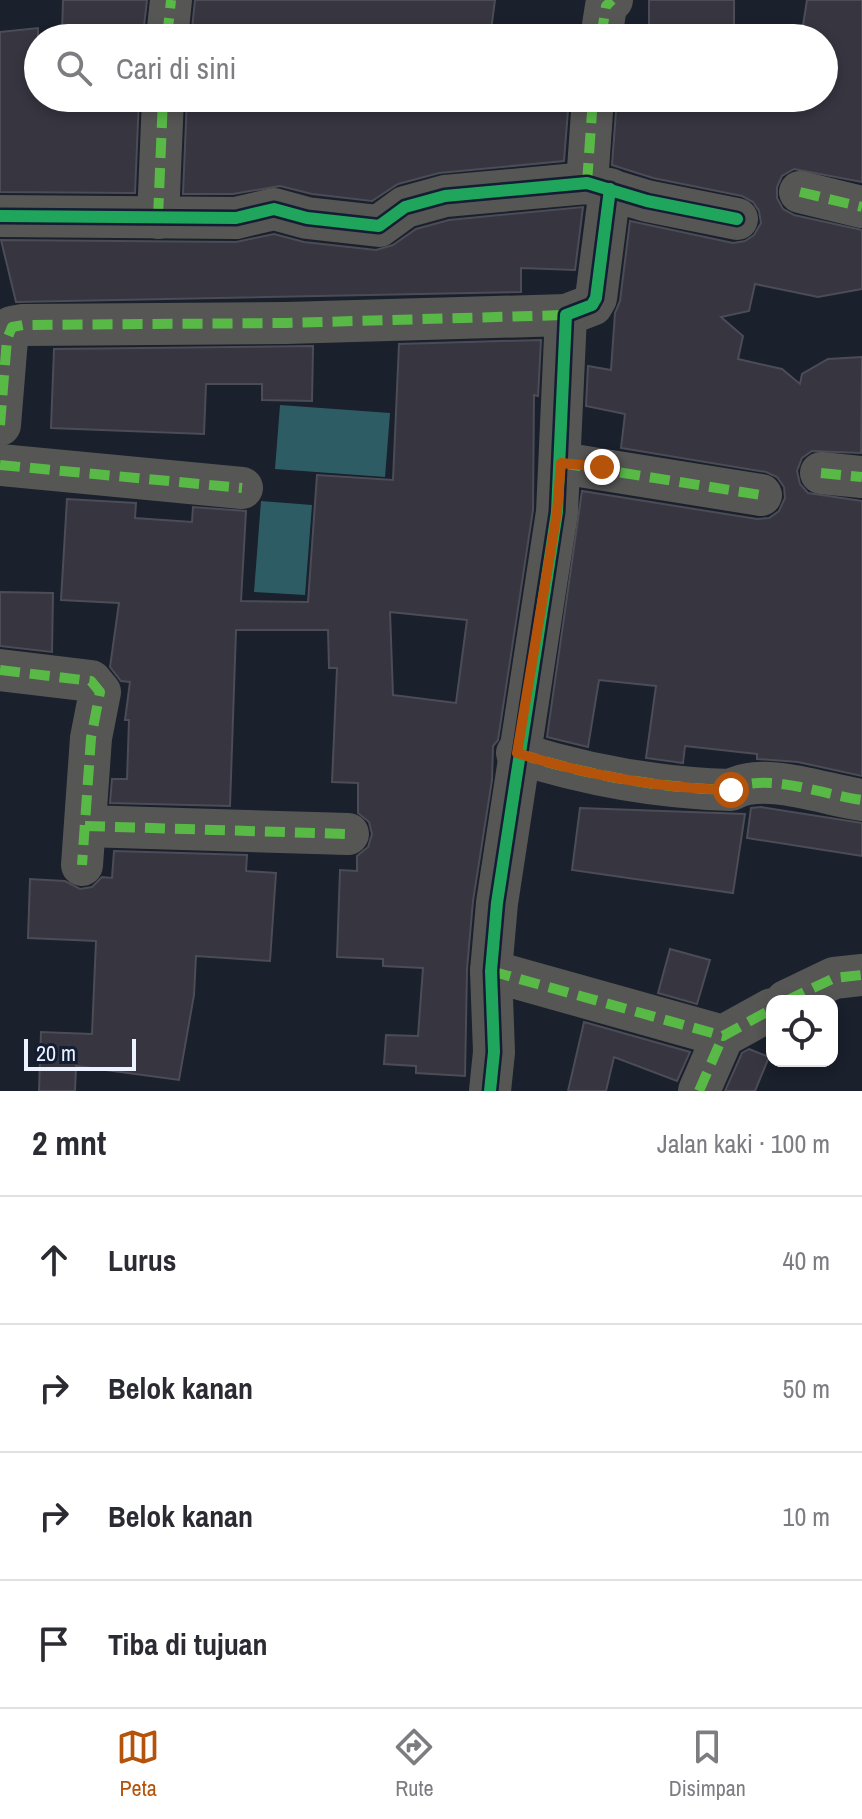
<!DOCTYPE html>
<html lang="id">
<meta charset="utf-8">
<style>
body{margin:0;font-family:"Archivo Narrow",sans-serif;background:#f7f7f7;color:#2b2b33}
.controls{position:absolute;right:24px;bottom:24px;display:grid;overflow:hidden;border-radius:16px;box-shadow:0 4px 12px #0003}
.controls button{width:72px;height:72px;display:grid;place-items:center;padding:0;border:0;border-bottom:2px solid #e1e1e2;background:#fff;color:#2b2b33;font:40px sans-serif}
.scale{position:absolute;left:24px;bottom:20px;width:112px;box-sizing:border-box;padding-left:8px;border:4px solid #ecf2ff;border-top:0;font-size:22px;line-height:28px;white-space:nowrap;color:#ecf2ff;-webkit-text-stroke:6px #131d33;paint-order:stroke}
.stop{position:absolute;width:24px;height:24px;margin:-18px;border:6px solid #b45309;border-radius:50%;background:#fff}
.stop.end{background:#b45309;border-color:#fff;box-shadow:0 2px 8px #0008}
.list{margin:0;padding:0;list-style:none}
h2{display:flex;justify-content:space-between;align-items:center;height:104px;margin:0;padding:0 32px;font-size:34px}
h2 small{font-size:26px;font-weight:400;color:#7c7c81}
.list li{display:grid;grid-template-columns:52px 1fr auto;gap:24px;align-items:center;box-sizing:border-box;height:128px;padding:0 32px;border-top:2px solid #e1e1e2}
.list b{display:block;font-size:30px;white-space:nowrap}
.list em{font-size:26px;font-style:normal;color:#7c7c81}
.icon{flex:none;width:44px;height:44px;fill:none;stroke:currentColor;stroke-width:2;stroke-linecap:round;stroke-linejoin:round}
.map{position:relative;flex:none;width:862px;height:1091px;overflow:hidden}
.search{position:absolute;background:#fff;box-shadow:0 4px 12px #0003;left:24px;right:24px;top:24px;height:88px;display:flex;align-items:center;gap:20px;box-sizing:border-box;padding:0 28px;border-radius:44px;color:#7c7c81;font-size:30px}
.sheet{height:616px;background:#fff}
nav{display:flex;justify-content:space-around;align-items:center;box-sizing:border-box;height:112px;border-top:2px solid #e1e1e2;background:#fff;font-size:22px;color:#7c7c81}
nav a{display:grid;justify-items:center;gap:4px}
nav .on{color:#b45309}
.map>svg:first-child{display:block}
.water{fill:#2e5c65}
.building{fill:#363540;stroke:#4b4c56;stroke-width:2;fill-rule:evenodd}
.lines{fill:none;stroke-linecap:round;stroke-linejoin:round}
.minor{stroke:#565655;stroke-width:42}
.quiet{stroke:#58b947;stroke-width:10;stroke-dasharray:20 10;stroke-linecap:butt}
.cycleway-casing{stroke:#131d33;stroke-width:17}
.cycleway{stroke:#20a55d;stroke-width:12}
.route{stroke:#b45309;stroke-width:10}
</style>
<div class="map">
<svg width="862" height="1091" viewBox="0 0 862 1091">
<rect width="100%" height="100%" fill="#1a202c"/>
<!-- water -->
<g class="water">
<polygon points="280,405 390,413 385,477 275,469"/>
<polygon points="261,501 312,505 305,595 254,592"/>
</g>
<!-- building -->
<g class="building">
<polygon points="63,0 147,0 143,35 62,33"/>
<polygon points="195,0 495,0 490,38 191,38"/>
<rect x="649" y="0" width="85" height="38"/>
<polygon points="807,0 862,0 862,182 794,169 782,176 777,187 777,198 783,209 794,215 862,230 862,289 818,297 755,284 749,311 721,317 743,336 738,359 782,369 800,384 802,374 828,359 862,357 861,453 812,451 802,458 797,471 800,484 808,493 862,501 862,776 798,762 757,759 757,754 685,746 683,763 646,758 656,686 599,680 588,747 547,737 582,491 757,519 769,518 779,511 785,498 784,487 777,477 766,472 621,448 625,414 586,406 588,366 611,370 615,313 620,301 630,221 733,243 745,241 754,235 761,223 759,211 753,202 742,196 653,178 612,165 617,98 824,98 824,38 801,38"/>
<polygon points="38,28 38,98 139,98 135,193 0,192 0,32"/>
<polygon points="187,98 569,98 564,161 439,173 398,184 372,201 312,194 280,186 233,194 183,194"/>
<polygon points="583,207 575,270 521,268 521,292 16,302 1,240 236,242 274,234 304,242 376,250 393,245 416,229 449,220"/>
<path d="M541,340l-3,56 -4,-1 -1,115 -35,230 -5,6 -1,34 -19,121 -6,68 -2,107 -49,-3v-7l-32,-2 2,-29 32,1 5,-68 -40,-2v-7l-46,-2 3,-87 17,1v-15l11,-9 4,-13 -3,-12 -11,-9v-30l-26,-1 5,-114h-8l-1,-38h-92l-6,176 -120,-3 2,-24h15l2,-59h-4l5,-38 -9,-1 -11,-14 9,-64 -58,-3 6,-101 69,4 -1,15 57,4 1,-15 53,4 -5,90 67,1 9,-127 76,5 6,-136zM390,612l77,8 -11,83 -63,-8z"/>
<polygon points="313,346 312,401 262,400 262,384 206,384 204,434 51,428 54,349"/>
<polygon points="0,592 53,593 52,652 0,646"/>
<polygon points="761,807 862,823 862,856 747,838 751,808"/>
<polygon points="580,808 745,814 733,893 572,870"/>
<polygon points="114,851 247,855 246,871 276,873 270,961 196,956 194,995 179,1080 76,1066 75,1091 39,1091 41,1032 92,1034 96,941 28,938 30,879 65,881 80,889 92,887 102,877 112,878"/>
<polygon points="670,949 710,960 697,1004 658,993"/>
<polygon points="584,1022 690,1052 677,1081 614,1057 606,1091 568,1091"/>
<polygon points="749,1049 769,1057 755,1091 725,1091 742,1053"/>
</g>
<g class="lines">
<!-- minor -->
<g class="minor">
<polyline points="167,38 171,0"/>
<polyline points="601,38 606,6 612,0"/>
<polyline points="587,183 593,98"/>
<polyline points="800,192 862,207"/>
<polyline points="0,216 236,218 274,209 307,218 379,226 405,207 445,196 587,183 647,201 737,219"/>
<polyline points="158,218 163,98"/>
<polyline points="0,425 7,339 12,327 23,325 286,323 566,315"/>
<polyline points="561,463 761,495"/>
<polyline points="0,465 242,488"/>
<polyline points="821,473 862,477"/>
<polyline points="0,670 91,681 100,692 91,738 82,865"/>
<path d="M517,753c69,22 142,35 214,37 33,-19 94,5 131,10"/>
<polyline points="85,826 348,834"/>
<polyline points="491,971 723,1036 772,1009"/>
<polyline points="786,1001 834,978 862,975"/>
<polyline points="490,1091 494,1052 491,971 497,903 557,512 566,315 592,305 596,298 610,189"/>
<polyline points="699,1091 723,1036"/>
</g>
<!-- quiet -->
<g class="quiet">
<polyline points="167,38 171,0"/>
<polyline points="601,38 606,6 612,0"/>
<polyline points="587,183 593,98"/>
<polyline points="800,192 862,207"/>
<polyline points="158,218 163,98"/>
<polyline points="0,425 7,339 12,327 23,325 286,323 566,315"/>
<polyline points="561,463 761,495"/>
<polyline points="0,465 242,488"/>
<polyline points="821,473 862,477"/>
<polyline points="0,670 91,681 100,692 91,738 82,865"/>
<path d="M517,753c69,22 142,35 214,37 33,-19 94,5 131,10"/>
<polyline points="85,826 348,834"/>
<polyline points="491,971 723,1036 772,1009"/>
<polyline points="786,1001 834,978 862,975"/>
<polyline points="699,1091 723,1036"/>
</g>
<defs>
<g id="cycleway">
<polyline points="0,216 236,218 274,209 307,218 379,226 405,207 445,196 587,183 647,201 737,219"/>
<polyline points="490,1091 494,1052 491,971 497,903 557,512 566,315 592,305 596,298 610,189"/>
</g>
</defs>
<!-- cycleway casing -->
<use href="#cycleway" class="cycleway-casing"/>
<!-- cycleway -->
<use href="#cycleway" class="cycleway"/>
</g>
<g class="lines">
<!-- route -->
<path class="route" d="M602,467l-41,-4 -4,49 -40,241c69,22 142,35 214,37"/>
</g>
</svg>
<div class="controls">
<button><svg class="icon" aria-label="locate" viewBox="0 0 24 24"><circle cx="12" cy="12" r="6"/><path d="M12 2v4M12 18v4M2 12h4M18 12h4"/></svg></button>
</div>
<div class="scale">20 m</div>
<div class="stop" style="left:731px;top:790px"></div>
<div class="stop end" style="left:602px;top:467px"></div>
<div class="search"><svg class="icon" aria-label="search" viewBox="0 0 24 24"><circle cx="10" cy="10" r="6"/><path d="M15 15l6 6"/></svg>Cari di sini</div>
</div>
<section class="sheet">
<h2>2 mnt<small>Jalan kaki · 100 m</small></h2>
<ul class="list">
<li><svg class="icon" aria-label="ahead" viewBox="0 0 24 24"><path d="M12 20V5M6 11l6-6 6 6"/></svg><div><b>Lurus</b></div><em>40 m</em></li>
<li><svg class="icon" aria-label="right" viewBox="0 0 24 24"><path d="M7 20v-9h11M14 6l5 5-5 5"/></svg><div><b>Belok kanan</b></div><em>50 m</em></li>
<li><svg class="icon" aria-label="right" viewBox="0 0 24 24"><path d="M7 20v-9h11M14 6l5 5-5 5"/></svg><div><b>Belok kanan</b></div><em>10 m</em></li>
<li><svg class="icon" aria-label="arrive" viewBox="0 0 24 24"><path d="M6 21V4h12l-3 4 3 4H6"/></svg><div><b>Tiba di tujuan</b></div></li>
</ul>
</section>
<nav>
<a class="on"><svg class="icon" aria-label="map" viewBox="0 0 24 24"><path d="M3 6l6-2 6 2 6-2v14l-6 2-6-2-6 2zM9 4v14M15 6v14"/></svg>Peta</a>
<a><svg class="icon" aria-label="directions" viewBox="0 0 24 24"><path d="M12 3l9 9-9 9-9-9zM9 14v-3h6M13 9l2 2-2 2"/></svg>Rute</a>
<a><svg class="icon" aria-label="saved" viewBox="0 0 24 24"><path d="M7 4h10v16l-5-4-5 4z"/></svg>Disimpan</a>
</nav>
